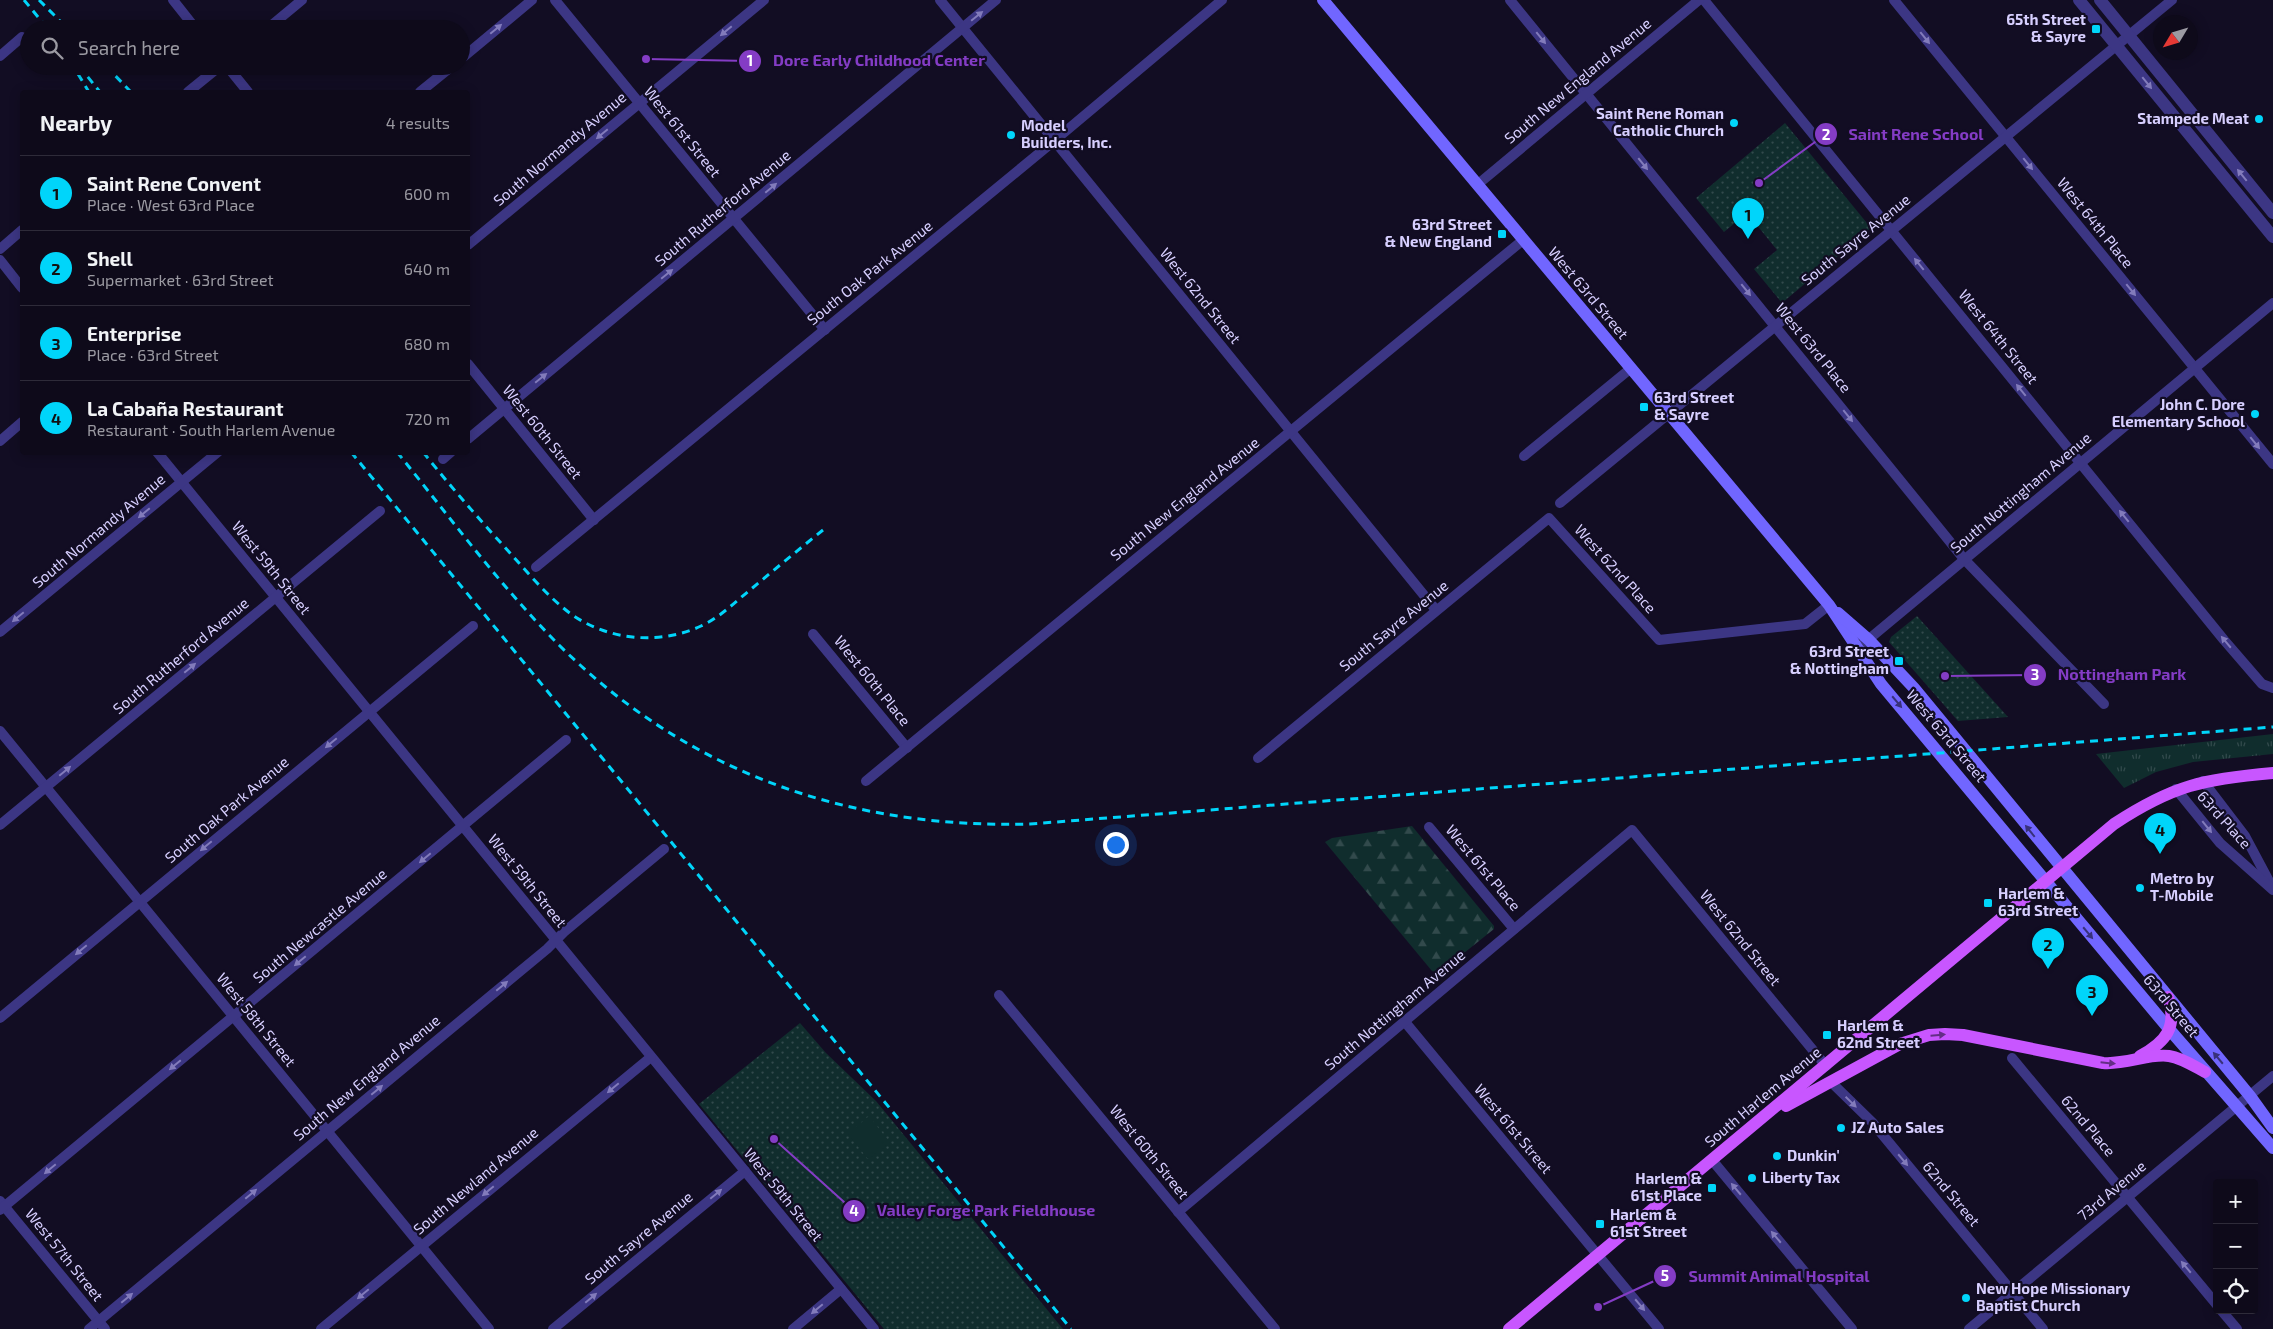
<!DOCTYPE html>
<meta charset="utf-8">
<style>
body{margin:0;font-family:"Exo 2",sans-serif;background:#1c1827;color:#f1f3f6}
.controls{position:absolute;right:15px;bottom:15px;display:grid;overflow:hidden;border-radius:5px;box-shadow:0 2px 12px #0003}
.controls button{width:45px;height:45px;display:grid;place-items:center;padding:0;border:0;border-bottom:1px solid #2e2b39;background:#0e0a1a;color:#f1f3f6;font:25px sans-serif}
.compass{position:absolute;left:2153px;top:15px;width:45px;height:45px;border-radius:50%;background:#0e0a1a;box-shadow:0 2px 12px #0003;rotate:232deg}
.you{position:absolute;left:1115px;top:844px;width:18px;height:18px;margin:-12px;border:4px solid #fff;border-radius:50%;background:#1a73e8;box-shadow:0 0 0 8px #1a73e833}
.badge{display:grid;place-items:center;width:32px;height:32px;border-radius:50%;background:#00d5fa;color:#111;font-size:16px;font-weight:700}
.pin{position:absolute;translate:-50% -41px;filter:drop-shadow(0 1px 2px #0008)}
.pin::after{content:'';position:absolute;top:26px;width:18px;height:15px;background:inherit;clip-path:polygon(0 0,100% 0,50% 100%)}
.list{margin:0;padding:0;list-style:none}
h2{display:flex;justify-content:space-between;align-items:center;height:65px;margin:0;padding:0 20px;font-size:21px}
h2 small{font-size:16px;font-weight:400;color:#9b9aa2}
.list li{display:grid;grid-template-columns:32px 1fr auto;gap:15px;align-items:center;box-sizing:border-box;height:75px;padding:0 20px;border-top:1px solid #2e2b39}
.list b{display:block;font-size:19px;white-space:nowrap}
.list p{margin:0;font-size:16px;white-space:nowrap;color:#9b9aa2}
.list em{font-size:16px;font-style:normal;color:#9b9aa2}
.icon{flex:none;width:28px;height:28px;fill:none;stroke:currentColor;stroke-width:2;stroke-linecap:round;stroke-linejoin:round}
.map{position:relative;flex:none;width:2273px;height:1329px;overflow:hidden}
.search{position:absolute;background:#0e0a1a;box-shadow:0 2px 12px #0003;left:20px;top:20px;width:450px;height:55px;display:flex;align-items:center;gap:12px;box-sizing:border-box;padding:0 18px;border-radius:28px;color:#9b9aa2;font-size:19px}
.panel{position:absolute;background:#0e0a1a;box-shadow:0 2px 12px #0003;left:20px;top:90px;width:450px;height:365px;border-radius:5px}
.map>svg:first-child{display:block}
.grass{fill:url(#grass-tufts)}
.forest{fill:url(#forest-firs)}
.park{fill:url(#park-dots)}
.garden{fill:#102d2d}
.lines{fill:none;stroke-linecap:round;stroke-linejoin:round}
.minor{stroke:#3c3684;stroke-width:10}
.tertiary{stroke:#3c3684;stroke-width:12}
.secondary{stroke:#7166ff;stroke-width:12}
.primary{stroke:#c856ff;stroke-width:12}
.rail{stroke:#00d5fa;stroke-width:3;stroke-dasharray:8 6;stroke-linecap:butt}
.oneway{fill:#827bbb}
.oneway2{fill:#38317b}
.oneway3{fill:#642e86}
.poi-dot{fill:#00d5fa;stroke:#120d23;stroke-width:2}
.labels{text-anchor:middle;stroke-width:4.5;stroke-linejoin:round;paint-order:stroke}
.poi-label{font-size:15px;font-weight:bold;fill:#d7cfff;stroke:#120d23;text-anchor:start}
.street-label{font-size:15px;fill:#d7cfff;stroke:#120d23}
.leader{fill:none;stroke:#843cc5;stroke-width:2}
.callout-dot{fill:#843cc5;stroke:#120d23;stroke-width:2}
.mark-label{font-size:15px;text-anchor:middle;font-weight:bold;fill:#fff}
.callout-label{font-size:16px;text-anchor:middle;font-weight:bold;fill:#843cc5;stroke:#120d23;stroke-width:4.5;stroke-linejoin:round;paint-order:stroke}
</style>
<div class="map">
<svg width="2273" height="1329" viewBox="0 0 2273 1329">
<defs>
<pattern id="grass-tufts" width="24" height="20" patternUnits="userSpaceOnUse" patternTransform="scale(1.25)"><rect width="24" height="20" fill="#102d2d"/><path d="M3 7l-1-3M5 7V3M7 7l1-3M15 17l-1-3M17 17v-4M19 17l1-3" fill="none" stroke="#324a4c"/></pattern>
<pattern id="forest-firs" width="22" height="20" patternUnits="userSpaceOnUse" patternTransform="scale(1.25)"><rect width="22" height="20" fill="#102d2d"/><path d="M5 1l3.5 6h-7zM16 11l3.5 6h-7z" fill="#324a4c"/></pattern>
<pattern id="park-dots" width="8" height="8" patternUnits="userSpaceOnUse" patternTransform="scale(1.25)"><rect width="8" height="8" fill="#102d2d"/><path d="M2 2h.1M6 6h.1" fill="none" stroke="#324a4c" stroke-width="1.8" stroke-linecap="round"/></pattern>
</defs>
<rect width="100%" height="100%" fill="#120d23"/>
<!-- grass -->
<polygon class="grass" points="2273,734 2273,754 2193,762 2156,772 2124,788 2096,754"/>
<!-- forest -->
<polygon class="forest" points="1412,826 1494,926 1494,929 1439,973 1432,971 1325,842 1332,838"/>
<!-- park -->
<g class="park">
<polygon points="1785,123 1871,228 1782,303 1754,269 1777,250 1747,213 1724,232 1696,198"/>
<polygon points="1917,616 2008,717 1958,721 1889,642 1891,637"/>
<polygon points="800,1023 826,1053 876,1101 1063,1329 884,1329 699,1104"/>
</g>
<!-- garden -->
<polygon class="garden" points="869,1116 890,1143 868,1159 848,1134"/>
<g class="lines">
<!-- minor -->
<g class="minor">
<polyline points="173,0 196,29"/>
<polyline points="555,0 825,330"/>
<polyline points="940,0 1436,610"/>
<polyline points="1510,0 1964,559 2104,704"/>
<polyline points="1704,0 2224,640 2262,684 2273,688"/>
<polyline points="1894,0 2273,464"/>
<polyline points="267,29 302,0"/>
<polyline points="0,56 22,37"/>
<polyline points="461,59 532,0"/>
<polyline points="227,66 248,92"/>
<polyline points="188,92 220,66"/>
<polyline points="420,92 452,66"/>
<polyline points="1477,185 1699,0"/>
<polyline points="468,245 764,0"/>
<polyline points="0,249 22,230"/>
<polyline points="0,260 22,288"/>
<polyline points="468,364 594,520"/>
<polyline points="468,439 996,0"/>
<polyline points="0,441 22,422"/>
<polyline points="157,452 874,1329"/>
<polyline points="1524,456 1630,369"/>
<polyline points="443,459 451,452"/>
<polyline points="1560,503 2172,0"/>
<polyline points="536,567 1054,141 1222,0"/>
<polyline points="0,632 218,452"/>
<polyline points="813,634 907,748"/>
<polyline points="1863,644 2273,303"/>
<polyline points="0,731 489,1329"/>
<polyline points="1258,758 1549,518 1659,640 1805,624 1829,605"/>
<polyline points="866,781 1523,240"/>
<polyline points="2203,781 2245,836 2271,885"/>
<polyline points="2176,789 2220,843 2273,890"/>
<polyline points="0,825 380,511"/>
<polyline points="1429,827 1514,929"/>
<polyline points="999,995 1275,1329"/>
<polyline points="0,1018 473,626"/>
<polyline points="1405,1022 1659,1329"/>
<polyline points="2012,1058 2217,1305"/>
<polyline points="1831,1082 1872,1122 2043,1329"/>
<polyline points="1712,1160 1852,1329"/>
<polyline points="0,1201 105,1329"/>
<polyline points="0,1210 566,740"/>
<polyline points="1178,1212 1632,830 1826,1066"/>
<polyline points="2221,1310 2237,1329"/>
<polyline points="89,1329 547,949 564,932 664,849"/>
<polyline points="321,1329 651,1057"/>
<polyline points="553,1329 745,1171"/>
<polyline points="793,1329 841,1289"/>
<polyline points="1969,1329 2273,1076"/>
</g>
<!-- tertiary -->
<g class="tertiary">
<polyline points="2079,0 2273,237"/>
<polyline points="2100,0 2273,213"/>
</g>
<!-- secondary -->
<g class="secondary">
<polyline points="1323,0 1829,605 1881,684 2169,1029 2273,1148"/>
<polyline points="1838,613 1869,640 1914,688 2250,1096 2273,1128"/>
</g>
<!-- primary -->
<g class="primary">
<path d="M2140,1056c26,-14 38,-29 28,-59"/>
<path d="M1786,1106l114,-62 29,-9 16,-1 18,1 140,28c23,2 46,-10 66,-7 13,2 25,10 36,16"/>
<path d="M1509,1329l605,-505c59,-39 90,-45 159,-51"/>
</g>
<!-- rail -->
<g class="rail">
<polyline points="24,0 48,29"/>
<polyline points="39,0 68,29"/>
<polyline points="79,66 100,92"/>
<polyline points="106,66 131,92"/>
<polyline points="78,74 89,92"/>
<polyline points="351,452 1071,1329"/>
<path d="M397,452c52,64 104,135 162,193 129,128 290,184 471,179l1243,-97"/>
<path d="M423,452c28,35 57,68 87,101 19,21 38,44 61,61 38,27 89,31 130,12 18,-8 33,-23 49,-36 24,-20 48,-40 73,-60"/>
</g>
</g>
<!-- one-way arrows -->
<defs><path id="oneway-solid" d="M-6-.8H1V-3.2L6.5 0L1 3.2V.8H-6Z" transform="scale(1.25)"/></defs>
<g class="oneway">
<use href="#oneway-solid" transform="translate(977 16) rotate(-39)"/>
<use href="#oneway-solid" transform="translate(496 29) rotate(-40)"/>
<use href="#oneway-solid" transform="translate(726 31) rotate(140)"/>
<use href="#oneway-solid" transform="translate(1541 38) rotate(51)"/>
<use href="#oneway-solid" transform="translate(1925 38) rotate(51)"/>
<use href="#oneway-solid" transform="translate(2147 83) rotate(51)"/>
<use href="#oneway-solid" transform="translate(602 134) rotate(140)"/>
<use href="#oneway-solid" transform="translate(1643 164) rotate(51)"/>
<use href="#oneway-solid" transform="translate(2028 164) rotate(51)"/>
<use href="#oneway-solid" transform="translate(2242 175) rotate(-129)"/>
<use href="#oneway-solid" transform="translate(771 188) rotate(-40)"/>
<use href="#oneway-solid" transform="translate(1919 264) rotate(-129)"/>
<use href="#oneway-solid" transform="translate(667 274) rotate(-39)"/>
<use href="#oneway-solid" transform="translate(1746 290) rotate(51)"/>
<use href="#oneway-solid" transform="translate(2131 290) rotate(51)"/>
<use href="#oneway-solid" transform="translate(541 378) rotate(-39)"/>
<use href="#oneway-solid" transform="translate(2021 390) rotate(-129)"/>
<use href="#oneway-solid" transform="translate(1848 416) rotate(51)"/>
<use href="#oneway-solid" transform="translate(2255 443) rotate(51)"/>
<use href="#oneway-solid" transform="translate(144 513) rotate(140)"/>
<use href="#oneway-solid" transform="translate(2124 516) rotate(-129)"/>
<use href="#oneway-solid" transform="translate(18 617) rotate(140)"/>
<use href="#oneway-solid" transform="translate(2226 642) rotate(-130)"/>
<use href="#oneway-solid" transform="translate(190 668) rotate(-40)"/>
<use href="#oneway-solid" transform="translate(331 743) rotate(140)"/>
<use href="#oneway-solid" transform="translate(65 771) rotate(-40)"/>
<use href="#oneway-solid" transform="translate(2207 827) rotate(51)"/>
<use href="#oneway-solid" transform="translate(206 846) rotate(140)"/>
<use href="#oneway-solid" transform="translate(425 858) rotate(140)"/>
<use href="#oneway-solid" transform="translate(81 950) rotate(140)"/>
<use href="#oneway-solid" transform="translate(300 961) rotate(140)"/>
<use href="#oneway-solid" transform="translate(502 986) rotate(-40)"/>
<use href="#oneway-solid" transform="translate(175 1065) rotate(140)"/>
<use href="#oneway-solid" transform="translate(613 1088) rotate(140)"/>
<use href="#oneway-solid" transform="translate(377 1090) rotate(-40)"/>
<use href="#oneway-solid" transform="translate(1851 1102) rotate(44)"/>
<use href="#oneway-solid" transform="translate(1903 1160) rotate(50)"/>
<use href="#oneway-solid" transform="translate(50 1169) rotate(140)"/>
<use href="#oneway-solid" transform="translate(1736 1189) rotate(-130)"/>
<use href="#oneway-solid" transform="translate(488 1191) rotate(140)"/>
<use href="#oneway-solid" transform="translate(251 1194) rotate(-40)"/>
<use href="#oneway-solid" transform="translate(716 1194) rotate(-40)"/>
<use href="#oneway-solid" transform="translate(1776 1237) rotate(-130)"/>
<use href="#oneway-solid" transform="translate(2186 1267) rotate(-130)"/>
<use href="#oneway-solid" transform="translate(363 1294) rotate(140)"/>
<use href="#oneway-solid" transform="translate(127 1298) rotate(-40)"/>
<use href="#oneway-solid" transform="translate(591 1298) rotate(-40)"/>
<use href="#oneway-solid" transform="translate(1640 1305) rotate(50)"/>
<use href="#oneway-solid" transform="translate(817 1309) rotate(140)"/>
</g>
<g class="oneway2">
<use href="#oneway-solid" transform="translate(1897 702) rotate(50)"/>
<use href="#oneway-solid" transform="translate(2030 831) rotate(-129)"/>
<use href="#oneway-solid" transform="translate(2088 933) rotate(50)"/>
<use href="#oneway-solid" transform="translate(2218 1058) rotate(-130)"/>
</g>
<g class="oneway3">
<use href="#oneway-solid" transform="translate(1938 1035) rotate(-5)"/>
<use href="#oneway-solid" transform="translate(2108 1063) rotate(6)"/>
</g>
<!-- markers -->
<g class="poi-dot">
<rect x="2091" y="24" width="10" height="10" rx="2.5"/>
<circle cx="2259" cy="119" r="5"/>
<circle cx="1734" cy="123" r="5"/>
<circle cx="1011" cy="135" r="5"/>
<rect x="1497" y="229" width="10" height="10" rx="2.5"/>
<rect x="1639" y="402" width="10" height="10" rx="2.5"/>
<circle cx="2255" cy="414" r="5"/>
<rect x="1894" y="656" width="10" height="10" rx="2.5"/>
<circle cx="2140" cy="888" r="5"/>
<rect x="1983" y="898" width="10" height="10" rx="2.5"/>
<rect x="1822" y="1030" width="10" height="10" rx="2.5"/>
<circle cx="1841" cy="1128" r="5"/>
<circle cx="1777" cy="1156" r="5"/>
<circle cx="1752" cy="1178" r="5"/>
<rect x="1707" y="1183" width="10" height="10" rx="2.5"/>
<rect x="1595" y="1219" width="10" height="10" rx="2.5"/>
<circle cx="1966" cy="1298" r="5"/>
</g>
<g class="labels">
<!-- poi labels -->
<g class="poi-label">
<text x="2086" y="25" text-anchor="end">65th Street<tspan x="2086" dy="17">&amp; Sayre</tspan></text>
<text x="1724" y="119" text-anchor="end">Saint Rene Roman<tspan x="1724" dy="17">Catholic Church</tspan></text>
<text x="2249" y="124" text-anchor="end">Stampede Meat</text>
<text x="1021" y="131">Model<tspan x="1021" dy="17">Builders, Inc.</tspan></text>
<text x="1492" y="230" text-anchor="end">63rd Street<tspan x="1492" dy="17">&amp; New England</tspan></text>
<text x="1654" y="403">63rd Street<tspan x="1654" dy="17">&amp; Sayre</tspan></text>
<text x="2245" y="410" text-anchor="end">John C. Dore<tspan x="2245" dy="17">Elementary School</tspan></text>
<text x="1889" y="657" text-anchor="end">63rd Street<tspan x="1889" dy="17">&amp; Nottingham</tspan></text>
<text x="2150" y="884">Metro by<tspan x="2150" dy="17">T-Mobile</tspan></text>
<text x="1998" y="899">Harlem &amp;<tspan x="1998" dy="17">63rd Street</tspan></text>
<text x="1837" y="1031">Harlem &amp;<tspan x="1837" dy="17">62nd Street</tspan></text>
<text x="1851" y="1133">JZ Auto Sales</text>
<text x="1787" y="1161">Dunkin'</text>
<text x="1762" y="1183">Liberty Tax</text>
<text x="1702" y="1184" text-anchor="end">Harlem &amp;<tspan x="1702" dy="17">61st Place</tspan></text>
<text x="1610" y="1220">Harlem &amp;<tspan x="1610" dy="17">61st Street</tspan></text>
<text x="1976" y="1294">New Hope Missionary<tspan x="1976" dy="17">Baptist Church</tspan></text>
</g>
<!-- street labels -->
<g class="street-label">
<text transform="translate(1578 81) rotate(-40)" y="5">South New England Avenue</text>
<text transform="translate(682 132) rotate(51)" y="5">West 61st Street</text>
<text transform="translate(560 149) rotate(-40)" y="5">South Normandy Avenue</text>
<text transform="translate(723 208) rotate(-40)" y="5">South Rutherford Avenue</text>
<text transform="translate(2095 223) rotate(51)" y="5">West 64th Place</text>
<text transform="translate(1856 240) rotate(-39)" y="5">South Sayre Avenue</text>
<text transform="translate(870 273) rotate(-39)" y="5">South Oak Park Avenue</text>
<text transform="translate(1588 293) rotate(50)" y="5">West 63rd Street</text>
<text transform="translate(1200 296) rotate(51)" y="5">West 62nd Street</text>
<text transform="translate(1998 337) rotate(51)" y="5">West 64th Street</text>
<text transform="translate(1813 348) rotate(51)" y="5">West 63rd Place</text>
<text transform="translate(542 432) rotate(51)" y="5">West 60th Street</text>
<text transform="translate(2021 493) rotate(-40)" y="5">South Nottingham Avenue</text>
<text transform="translate(1185 499) rotate(-39)" y="5">South New England Avenue</text>
<text transform="translate(99 531) rotate(-40)" y="5">South Normandy Avenue</text>
<text transform="translate(271 568) rotate(51)" y="5">West 59th Street</text>
<text transform="translate(1615 569) rotate(48)" y="5">West 62nd Place</text>
<text transform="translate(1394 626) rotate(-39)" y="5">South Sayre Avenue</text>
<text transform="translate(181 656) rotate(-40)" y="5">South Rutherford Avenue</text>
<text transform="translate(872 681) rotate(51)" y="5">West 60th Place</text>
<text transform="translate(1946 736) rotate(50)" y="5">West 63rd Street</text>
<text transform="translate(227 810) rotate(-40)" y="5">South Oak Park Avenue</text>
<text transform="translate(2224 820) rotate(48)" y="5">63rd Place</text>
<text transform="translate(1483 868) rotate(50)" y="5">West 61st Place</text>
<text transform="translate(527 881) rotate(51)" y="5">West 59th Street</text>
<text transform="translate(320 926) rotate(-40)" y="5">South Newcastle Avenue</text>
<text transform="translate(1740 938) rotate(51)" y="5">West 62nd Street</text>
<text transform="translate(2171 1006) rotate(50)" y="5">63rd Street</text>
<text transform="translate(1395 1010) rotate(-40)" y="5">South Nottingham Avenue</text>
<text transform="translate(256 1020) rotate(51)" y="5">West 58th Street</text>
<text transform="translate(367 1078) rotate(-40)" y="5">South New England Avenue</text>
<text transform="translate(1763 1097) rotate(-40)" y="5">South Harlem Avenue</text>
<text transform="translate(2088 1126) rotate(50)" y="5">62nd Place</text>
<text transform="translate(1513 1129) rotate(50)" y="5">West 61st Street</text>
<text transform="translate(1149 1152) rotate(51)" y="5">West 60th Street</text>
<text transform="translate(476 1181) rotate(-40)" y="5">South Newland Avenue</text>
<text transform="translate(2112 1191) rotate(-40)" y="5">73rd Avenue</text>
<text transform="translate(1951 1194) rotate(50)" y="5">62nd Street</text>
<text transform="translate(783 1195) rotate(51)" y="5">West 59th Street</text>
<text transform="translate(639 1238) rotate(-40)" y="5">South Sayre Avenue</text>
<text transform="translate(64 1255) rotate(51)" y="5">West 57th Street</text>
</g>
</g>
<!-- callouts -->
<path class="leader" d="M646 59L750 61M1759 183L1826 134M1945 676L2035 675M774 1139L854 1211M1598 1307L1665 1276"/>
<g class="callout-dot">
<circle cx="646" cy="59" r="5"/>
<circle cx="1759" cy="183" r="5"/>
<circle cx="1945" cy="676" r="5"/>
<circle cx="774" cy="1139" r="5"/>
<circle cx="1598" cy="1307" r="5"/>
<circle cx="750" cy="61" r="12"/>
<circle cx="1826" cy="134" r="12"/>
<circle cx="2035" cy="675" r="12"/>
<circle cx="854" cy="1211" r="12"/>
<circle cx="1665" cy="1276" r="12"/>
</g>
<g class="mark-label">
<text x="750" y="66">1</text>
<text x="1826" y="140">2</text>
<text x="2035" y="680">3</text>
<text x="854" y="1216">4</text>
<text x="1665" y="1281">5</text>
</g>
<g class="callout-label">
<text x="879" y="66">Dore Early Childhood Center</text>
<text x="1916" y="140">Saint Rene School</text>
<text x="2122" y="680">Nottingham Park</text>
<text x="986" y="1216">Valley Forge Park Fieldhouse</text>
<text x="1779" y="1282">Summit Animal Hospital</text>
</g>
</svg>
<div class="controls">
<button>+</button>
<button>−</button>
<button><svg class="icon" aria-label="locate" viewBox="0 0 24 24"><circle cx="12" cy="12" r="6"/><path d="M12 2v4M12 18v4M2 12h4M18 12h4"/></svg></button>
</div>
<svg class="compass" viewBox="-18 -18 36 36"><path d="M0-13l5 13h-10z" fill="#e53935"/><path d="M0 13l5-13h-10z" fill="#9b9aa2"/></svg>
<div class="you"></div>
<div class="pin badge" style="left:1748px;top:239px">1</div>
<div class="pin badge" style="left:2048px;top:969px">2</div>
<div class="pin badge" style="left:2092px;top:1016px">3</div>
<div class="pin badge" style="left:2160px;top:854px">4</div>
<div class="search"><svg class="icon" aria-label="search" viewBox="0 0 24 24"><circle cx="10" cy="10" r="6"/><path d="M15 15l6 6"/></svg>Search here</div>
<section class="panel">
<h2>Nearby<small>4 results</small></h2>
<ul class="list">
<li><span class="badge">1</span><div><b>Saint Rene Convent</b><p>Place · West 63rd Place</p></div><em>600 m</em></li>
<li><span class="badge">2</span><div><b>Shell</b><p>Supermarket · 63rd Street</p></div><em>640 m</em></li>
<li><span class="badge">3</span><div><b>Enterprise</b><p>Place · 63rd Street</p></div><em>680 m</em></li>
<li><span class="badge">4</span><div><b>La Cabaña Restaurant</b><p>Restaurant · South Harlem Avenue</p></div><em>720 m</em></li>
</ul>
</section>
</div>
